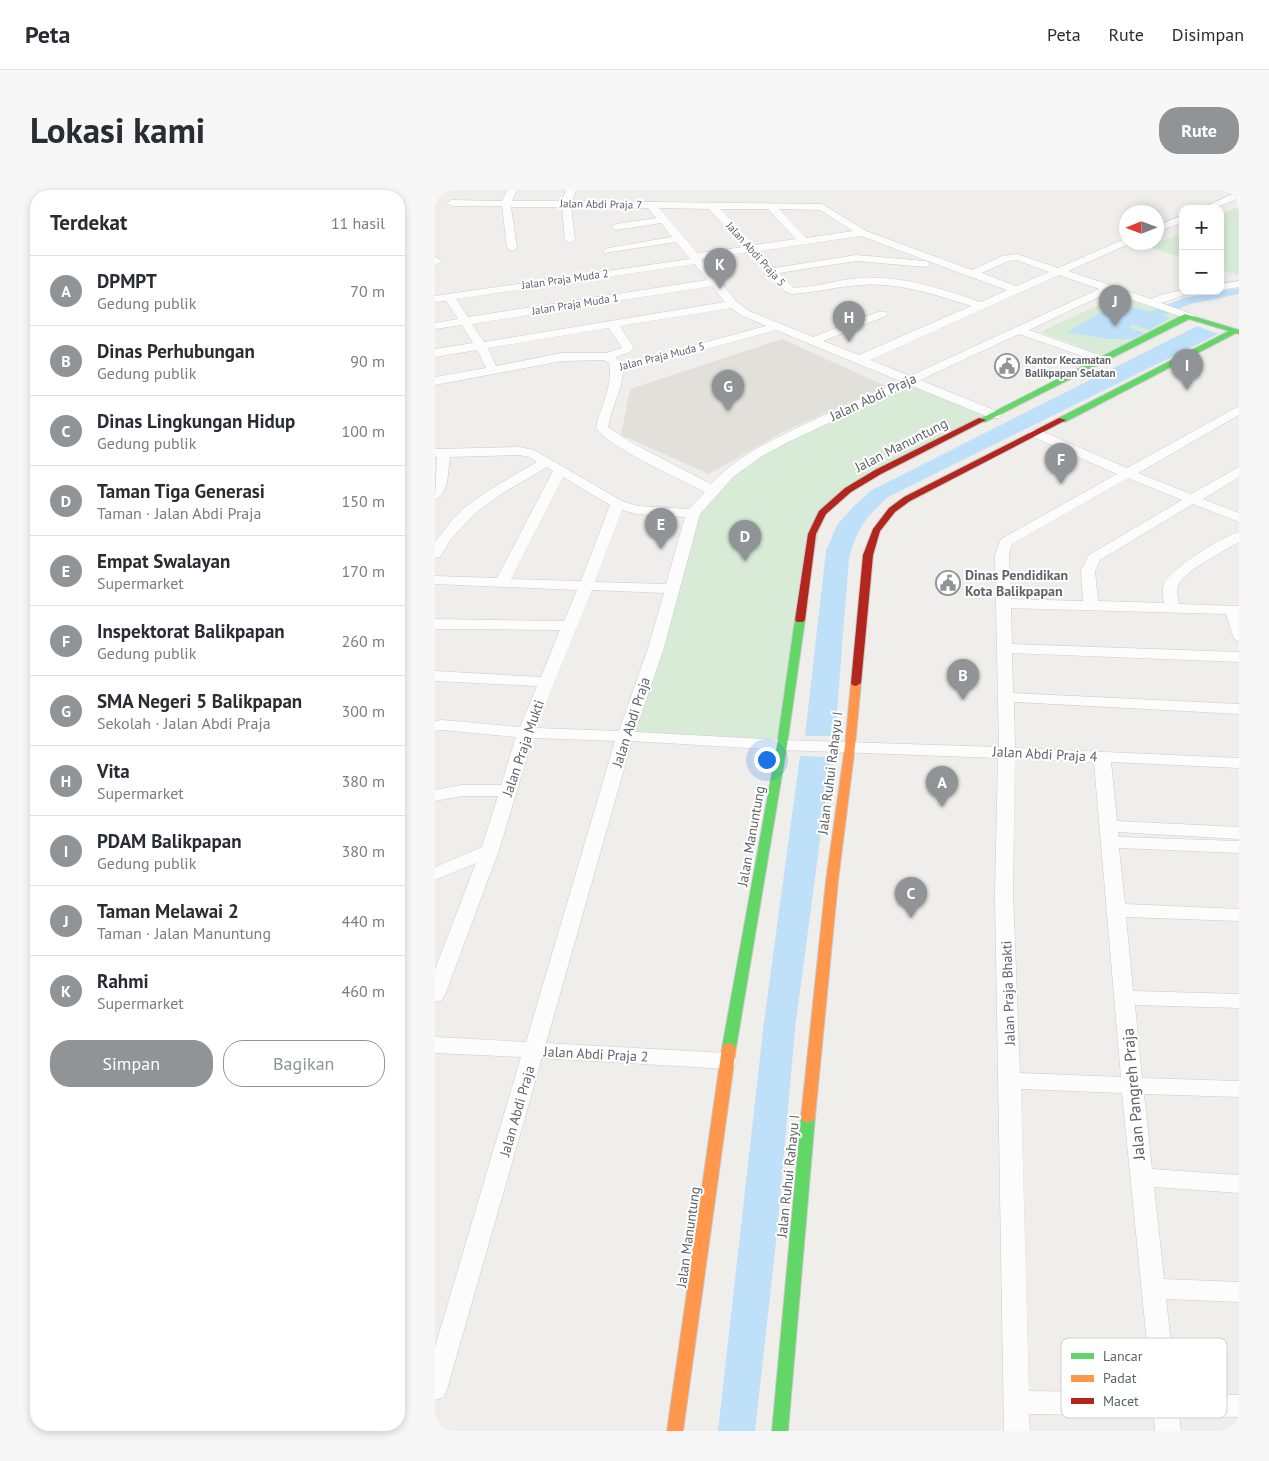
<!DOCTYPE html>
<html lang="id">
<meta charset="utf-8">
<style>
body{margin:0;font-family:"PT Sans",sans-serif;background:#f7f7f7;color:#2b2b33}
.controls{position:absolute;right:15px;top:15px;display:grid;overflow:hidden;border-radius:10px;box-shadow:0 2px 8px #0003}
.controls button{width:45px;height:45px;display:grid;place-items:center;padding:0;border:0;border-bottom:1px solid #e1e1e2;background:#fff;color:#2b2b33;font:25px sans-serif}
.compass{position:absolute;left:684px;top:15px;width:45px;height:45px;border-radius:50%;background:#fff;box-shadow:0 2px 8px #0003;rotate:269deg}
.you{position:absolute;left:331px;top:569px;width:18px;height:18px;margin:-12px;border:4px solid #fff;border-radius:50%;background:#1a73e8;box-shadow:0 0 0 8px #1a73e833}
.badge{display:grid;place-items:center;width:32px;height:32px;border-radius:50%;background:#919496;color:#fff;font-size:16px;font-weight:700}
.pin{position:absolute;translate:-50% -41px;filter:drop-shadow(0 1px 2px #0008)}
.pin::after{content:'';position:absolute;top:26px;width:18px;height:15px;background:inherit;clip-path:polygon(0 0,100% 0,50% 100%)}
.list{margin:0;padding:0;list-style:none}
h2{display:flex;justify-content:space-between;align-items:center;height:65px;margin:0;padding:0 20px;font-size:21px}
h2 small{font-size:16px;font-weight:400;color:#7c7c81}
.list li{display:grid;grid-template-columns:32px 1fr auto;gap:15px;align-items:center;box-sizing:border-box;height:70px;padding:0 20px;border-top:1px solid #e1e1e2}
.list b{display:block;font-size:19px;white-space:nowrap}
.list p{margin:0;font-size:16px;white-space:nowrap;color:#7c7c81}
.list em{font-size:16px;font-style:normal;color:#7c7c81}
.actions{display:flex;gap:10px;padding:15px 20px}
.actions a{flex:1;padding:11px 0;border:1px solid #919496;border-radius:20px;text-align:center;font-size:18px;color:#919496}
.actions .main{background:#919496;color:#fff}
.map{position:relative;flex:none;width:804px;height:1241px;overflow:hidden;border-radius:20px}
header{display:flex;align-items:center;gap:30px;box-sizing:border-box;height:70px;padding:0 25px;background:#fff;border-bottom:1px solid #e1e1e2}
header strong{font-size:24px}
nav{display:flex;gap:28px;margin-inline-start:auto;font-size:18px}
.intro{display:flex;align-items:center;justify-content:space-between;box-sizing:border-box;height:120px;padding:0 30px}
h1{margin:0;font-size:35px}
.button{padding:12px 22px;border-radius:20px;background:#919496;color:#fff;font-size:18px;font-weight:700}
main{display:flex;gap:30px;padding:0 30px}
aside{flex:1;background:#fff;border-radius:20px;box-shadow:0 2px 8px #0003}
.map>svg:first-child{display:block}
.education{fill:#e2e0da}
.green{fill:#d8ebd6}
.water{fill:#bfe0f9}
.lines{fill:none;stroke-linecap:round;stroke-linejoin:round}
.canal{fill:#bfe0f9;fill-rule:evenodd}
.street-casing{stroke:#cbcccc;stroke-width:1}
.fast-casing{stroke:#cacacb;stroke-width:2}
.slow-casing{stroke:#cacacb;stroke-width:2}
.jam-casing{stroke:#cacacb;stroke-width:2}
.street{fill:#fdfcfc;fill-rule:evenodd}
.fast{fill:#63d668;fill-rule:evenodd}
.slow{fill:#ff974d;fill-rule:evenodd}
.jam{fill:#b3261e;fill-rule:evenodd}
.labels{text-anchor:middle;stroke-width:4;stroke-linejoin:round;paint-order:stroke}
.far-street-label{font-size:11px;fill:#5f6368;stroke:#fff}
.far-poi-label{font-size:11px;font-weight:bold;fill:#5f6368;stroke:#fff;text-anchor:start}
.street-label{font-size:14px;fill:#5f6368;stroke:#fff}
.poi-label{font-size:14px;font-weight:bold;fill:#5f6368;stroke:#fff;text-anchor:start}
.near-street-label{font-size:16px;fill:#5f6368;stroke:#fff}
.key{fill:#fff;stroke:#cfd0d2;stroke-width:1}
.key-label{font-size:14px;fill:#5f6368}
</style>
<header>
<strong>Peta</strong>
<nav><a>Peta</a><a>Rute</a><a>Disimpan</a></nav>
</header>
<div class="intro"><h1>Lokasi kami</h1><a class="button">Rute</a></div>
<main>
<aside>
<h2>Terdekat<small>11 hasil</small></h2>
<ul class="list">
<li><span class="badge">A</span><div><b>DPMPT</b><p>Gedung publik</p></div><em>70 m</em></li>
<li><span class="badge">B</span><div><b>Dinas Perhubungan</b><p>Gedung publik</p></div><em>90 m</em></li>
<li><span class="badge">C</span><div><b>Dinas Lingkungan Hidup</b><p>Gedung publik</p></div><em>100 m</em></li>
<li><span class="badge">D</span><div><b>Taman Tiga Generasi</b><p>Taman · Jalan Abdi Praja</p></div><em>150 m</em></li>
<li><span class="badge">E</span><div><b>Empat Swalayan</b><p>Supermarket</p></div><em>170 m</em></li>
<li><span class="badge">F</span><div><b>Inspektorat Balikpapan</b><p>Gedung publik</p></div><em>260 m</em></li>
<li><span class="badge">G</span><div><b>SMA Negeri 5 Balikpapan</b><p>Sekolah · Jalan Abdi Praja</p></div><em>300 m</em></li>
<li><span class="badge">H</span><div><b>Vita</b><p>Supermarket</p></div><em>380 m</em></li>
<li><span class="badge">I</span><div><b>PDAM Balikpapan</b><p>Gedung publik</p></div><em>380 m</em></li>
<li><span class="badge">J</span><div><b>Taman Melawai 2</b><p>Taman · Jalan Manuntung</p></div><em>440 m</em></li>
<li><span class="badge">K</span><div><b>Rahmi</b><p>Supermarket</p></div><em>460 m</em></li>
</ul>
<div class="actions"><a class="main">Simpan</a><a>Bagikan</a></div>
</aside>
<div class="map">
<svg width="804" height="1241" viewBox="0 0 804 1241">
<rect width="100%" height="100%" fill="#efeeea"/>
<!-- education -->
<polygon class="education" points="347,149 451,196 348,242 274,284 186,245 195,199"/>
<!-- green -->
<g class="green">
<polygon points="800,18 804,19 804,84 802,85 785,80 785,25"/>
<polygon points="748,42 748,68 714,57"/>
<polygon points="683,106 754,130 677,169 605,142"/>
<polygon points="476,195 558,228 412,302 388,322 343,551 197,543 264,321 298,282 354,249"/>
</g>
<!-- water -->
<g class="water">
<polygon points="688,114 735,128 714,140 697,134 693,137 709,143 697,149 672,149 632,142 661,125"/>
<path d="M762,136l21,8 -330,163c-23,21 -31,32 -39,62l-14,177h-30l21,-185 11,-26 17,-19 18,-16z"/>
<polygon points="365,566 396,567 360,839 342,1043 320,1241 283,1241 329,832"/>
</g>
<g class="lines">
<!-- canal -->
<polygon class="canal" points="804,98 804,104 756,114 716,130 697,134 691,130 693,127 709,124 749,108"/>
<defs>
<g id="street">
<path d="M72,0h10l-5,11h50l4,-11h10l-4,11 250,3 44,27 106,39 30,-14 15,-2 41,14 69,-30v4l4,1 -63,28 83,28 13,-5 19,-4v1h13l-35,12 31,11 2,2 -2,2 -4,1 -79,-27 -80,38 78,28 2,2 -2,2h-8l-80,-28 -99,46 79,32 2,3 -2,3h-8l-81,-33 -124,58 -27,15 -26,19 -33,37 -37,137 -28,81 147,8 217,7 -4,-192 6,-16 116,-65 -86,-38 -2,-3 2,-3h8l88,38 112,-62v9l-101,58 53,21 48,-27v10l-36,22 36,14v9l-46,-18 -93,56 -5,11 3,30 66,2c-1,-6 -2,-13 0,-19 7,-16 59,-48 75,-52v10c-13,8 -55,29 -60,42 -3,6 -1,14 0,20l60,2v35l-5,-2 -8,-25 -215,-6 1,36 227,8v10l-227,-9 1,40 226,11v10l-225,-12 1,46 224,10v10l-128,-6 6,59 122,6v12l-121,-7v5l121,4v12l-120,-5 6,56 114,5v12l-113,-4 7,74 106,3v14l-104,-3 7,73 97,3v16l-95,-3 8,75 87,6v18l-85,-6 10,92 75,3v20l-73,-3 11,95 62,1v22l-60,-1 2,15h-26l-1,-15 -125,-2 1,17h-26l-9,-537 3,-136 -216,-8 -150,-9 -86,302 181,10 7,3 3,5 -3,5 -7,3 -185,-11 -95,331 -3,8 -9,3v-53l86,-290 -86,-4v-16l91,5 89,-301 -82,-3 -34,112 -54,145 -3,5 -7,2v-33l41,-106 -41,17v-13l47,-20 16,-51h-36l-27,5v-11l27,-5h39l15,-48 -74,-7 -7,1v-10l7,-1 78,7 17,-41 -102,-5v-10l106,6 19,-47 -125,-1v-10l129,2 13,-31 -142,-6v-8l62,2 56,-107 -6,-4 -44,26 -29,21 -23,25 -11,18 -5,1v-16l17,-22 12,-12 30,-21 43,-25 -7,-5 -11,-2 -69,2c-2,12 -1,39 -15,42l2,-42h-2v-8l84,-2 15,3 88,51 16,5 51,3 16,-17c-26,-14 -94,-43 -109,-64 4,-22 18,-42 13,-65l-5,-3 -42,1 -127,24v-8l51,-9 -9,-18 -42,7v-8l38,-6 -11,-18 -27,4v-6l23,-4 -12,-18 -11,1v-6l255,-37 -14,-17 -72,11 -1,-2 5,-3 64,-11 -11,-14 -45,7 -5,-3 5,-3 40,-6 -8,-10 -77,-1 4,33 -5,3 -5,-3 -3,-33h-51l6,41 -5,3 -5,-3 -5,-42h-50l-5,-3 5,-3 50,1zM224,18l50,1 35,38 -47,6zM285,19h48l28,30 -42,6zM344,19l41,1 33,21 -47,7zM426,46l107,40 39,14 -26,12c-39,-13 -81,-27 -122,-24 -22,2 -43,9 -65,10l-15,-15 77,-12 70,6 5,-3 -5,-3 -70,-6 -82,13 -15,-17zM314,62l35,39 8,3c23,-1 46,-8 69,-9 38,-3 75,10 110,21l-112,49 -36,-14 63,-25 2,-2 -2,-2h-8l-65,25 -64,-26 -12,-9 -36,-43zM581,70l33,12 -33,14 -34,-13 26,-12zM260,74l12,16 -239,37 -12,-18zM624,85l40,14 -189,87 -40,-16zM277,96l13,16 -241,40 -12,-18zM296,118l10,7 25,11 -145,39 -5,-8 14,-5 4,-4 -14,-22zM174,138l13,20 -16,5h-44l-66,13 -8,-18zM341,140l124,51c-28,12 -56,25 -84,38 -38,18 -76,34 -105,65l-79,-41 -24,-16c3,-19 14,-36 15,-55zM128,287l47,28 -29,76 -70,-2zM693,288l54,22 -93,55 -8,16 2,30 -72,-2 -2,-44 3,-11zM187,320l15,4 48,3 -19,67 -71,-2zM157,400l72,3 -17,58 -28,80 -83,-3zM580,568l79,4 27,315 -101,-4 -7,-179zM586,899l101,4 30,300 -123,-2z"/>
<polygon points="800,3 803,4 803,8 778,19 764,19"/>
<polygon points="748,25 748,32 722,42 722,36"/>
<polygon points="0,67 7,71 6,73 0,74"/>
<polygon points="804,91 804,97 785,100 785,94"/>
</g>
<g id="fast">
<polygon points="750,124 804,140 804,144 801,143 630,232 624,232 624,228 794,141 754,129 550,232 543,230"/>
<polygon points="365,427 370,430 352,555 301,858 299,861 294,863 289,861 287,858 342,555 360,430"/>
<polygon points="373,922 378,923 380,927 353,1241 337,1241 366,927 368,923"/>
</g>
<g id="slow">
<polygon points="421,490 426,493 420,556 403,691 380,927 378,931 373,932 368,931 366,927 391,691 410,556 416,493"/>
<polygon points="294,853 299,855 301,858 248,1241 232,1241 287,858 289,855"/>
</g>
<g id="jam">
<polygon points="544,228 551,230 446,284 416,302 391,324 381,344 370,430 368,432 362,432 360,430 373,344 384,321 410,298 440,280"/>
<polygon points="624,228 631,230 475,311 460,322 445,341 438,365 426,493 421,496 417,495 416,493 428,365 438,339 454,318 469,307"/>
</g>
</defs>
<!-- street casing -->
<use href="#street" class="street-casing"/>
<!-- fast casing -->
<use href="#fast" class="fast-casing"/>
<!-- slow casing -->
<use href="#slow" class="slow-casing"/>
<!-- jam casing -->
<use href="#jam" class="jam-casing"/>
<!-- street -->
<use href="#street" class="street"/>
<!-- fast -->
<use href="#fast" class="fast"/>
<!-- slow -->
<use href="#slow" class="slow"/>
<!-- jam -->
<use href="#jam" class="jam"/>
</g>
<!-- icons -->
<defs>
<symbol id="civic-ring" viewBox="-11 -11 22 22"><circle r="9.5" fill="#fff" stroke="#919496" stroke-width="1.5"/><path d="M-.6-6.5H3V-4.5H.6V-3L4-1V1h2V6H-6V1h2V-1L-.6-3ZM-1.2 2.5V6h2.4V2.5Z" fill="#919496"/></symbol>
</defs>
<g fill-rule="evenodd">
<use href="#civic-ring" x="558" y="162" width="28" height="28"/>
<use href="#civic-ring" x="499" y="379" width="28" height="28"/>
</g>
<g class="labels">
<!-- far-street labels -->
<g class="far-street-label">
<text transform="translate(166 14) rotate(1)" y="4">Jalan Abdi Praja 7</text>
<text transform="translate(321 64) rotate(48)" y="4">Jalan Abdi Praja 5</text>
<text transform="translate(130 89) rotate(-8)" y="4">Jalan Praja Muda 2</text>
<text transform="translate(140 114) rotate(-9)" y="4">Jalan Praja Muda 1</text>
<text transform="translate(227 166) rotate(-14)" y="4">Jalan Praja Muda 5</text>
</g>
<!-- far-poi labels -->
<g class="far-poi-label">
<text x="590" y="174">Kantor Kecamatan<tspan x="590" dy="13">Balikpapan Selatan</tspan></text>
</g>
<!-- street labels -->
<g class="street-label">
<text transform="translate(438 207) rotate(-25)" y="5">Jalan Abdi Praja</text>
<text transform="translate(466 255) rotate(-27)" y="5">Jalan Manuntung</text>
<text transform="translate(196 532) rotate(-72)" y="5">Jalan Abdi Praja</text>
<text transform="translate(88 558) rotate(-71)" y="5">Jalan Praja Mukti</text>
<text transform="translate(610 564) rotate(3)" y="5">Jalan Abdi Praja 4</text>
<text transform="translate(395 583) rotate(-83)" y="5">Jalan Ruhui Rahayu I</text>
<text transform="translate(316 646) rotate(-80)" y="5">Jalan Manuntung</text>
<text transform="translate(573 803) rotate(-92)" y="5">Jalan Praja Bhakti</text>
<text transform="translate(161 864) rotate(3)" y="5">Jalan Abdi Praja 2</text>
<text transform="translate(82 921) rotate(-74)" y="5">Jalan Abdi Praja</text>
<text transform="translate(353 986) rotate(-84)" y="5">Jalan Ruhui Rahayu I</text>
<text transform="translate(253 1047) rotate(-82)" y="5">Jalan Manuntung</text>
</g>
<!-- poi labels -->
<g class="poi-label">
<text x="530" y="390">Dinas Pendidikan<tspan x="530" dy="16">Kota Balikpapan</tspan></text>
</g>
<!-- near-street labels -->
<g class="near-street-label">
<text transform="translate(698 904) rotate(-95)" y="6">Jalan Pangreh Praja</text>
</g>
</g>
<!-- legend -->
<rect x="626" y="1148" width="166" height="80" rx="8" class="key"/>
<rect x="636" y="1163" width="23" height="6" fill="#63d668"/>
<rect x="636" y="1185" width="23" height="7" fill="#ff974d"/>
<rect x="636" y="1208" width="23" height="6" fill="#b3261e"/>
<g class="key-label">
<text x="668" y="1171">Lancar</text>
<text x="668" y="1193">Padat</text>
<text x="668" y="1216">Macet</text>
</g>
</svg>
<div class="controls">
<button>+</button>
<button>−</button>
</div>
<svg class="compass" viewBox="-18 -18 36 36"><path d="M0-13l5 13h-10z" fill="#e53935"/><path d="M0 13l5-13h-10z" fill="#7c7c81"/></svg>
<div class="you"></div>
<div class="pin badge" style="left:507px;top:617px">A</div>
<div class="pin badge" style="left:528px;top:510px">B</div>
<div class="pin badge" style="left:476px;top:728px">C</div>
<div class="pin badge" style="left:310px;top:371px">D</div>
<div class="pin badge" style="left:226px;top:359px">E</div>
<div class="pin badge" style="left:626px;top:294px">F</div>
<div class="pin badge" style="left:293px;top:221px">G</div>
<div class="pin badge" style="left:414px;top:152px">H</div>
<div class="pin badge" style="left:752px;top:200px">I</div>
<div class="pin badge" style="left:680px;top:136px">J</div>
<div class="pin badge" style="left:285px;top:99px">K</div>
</div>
</main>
